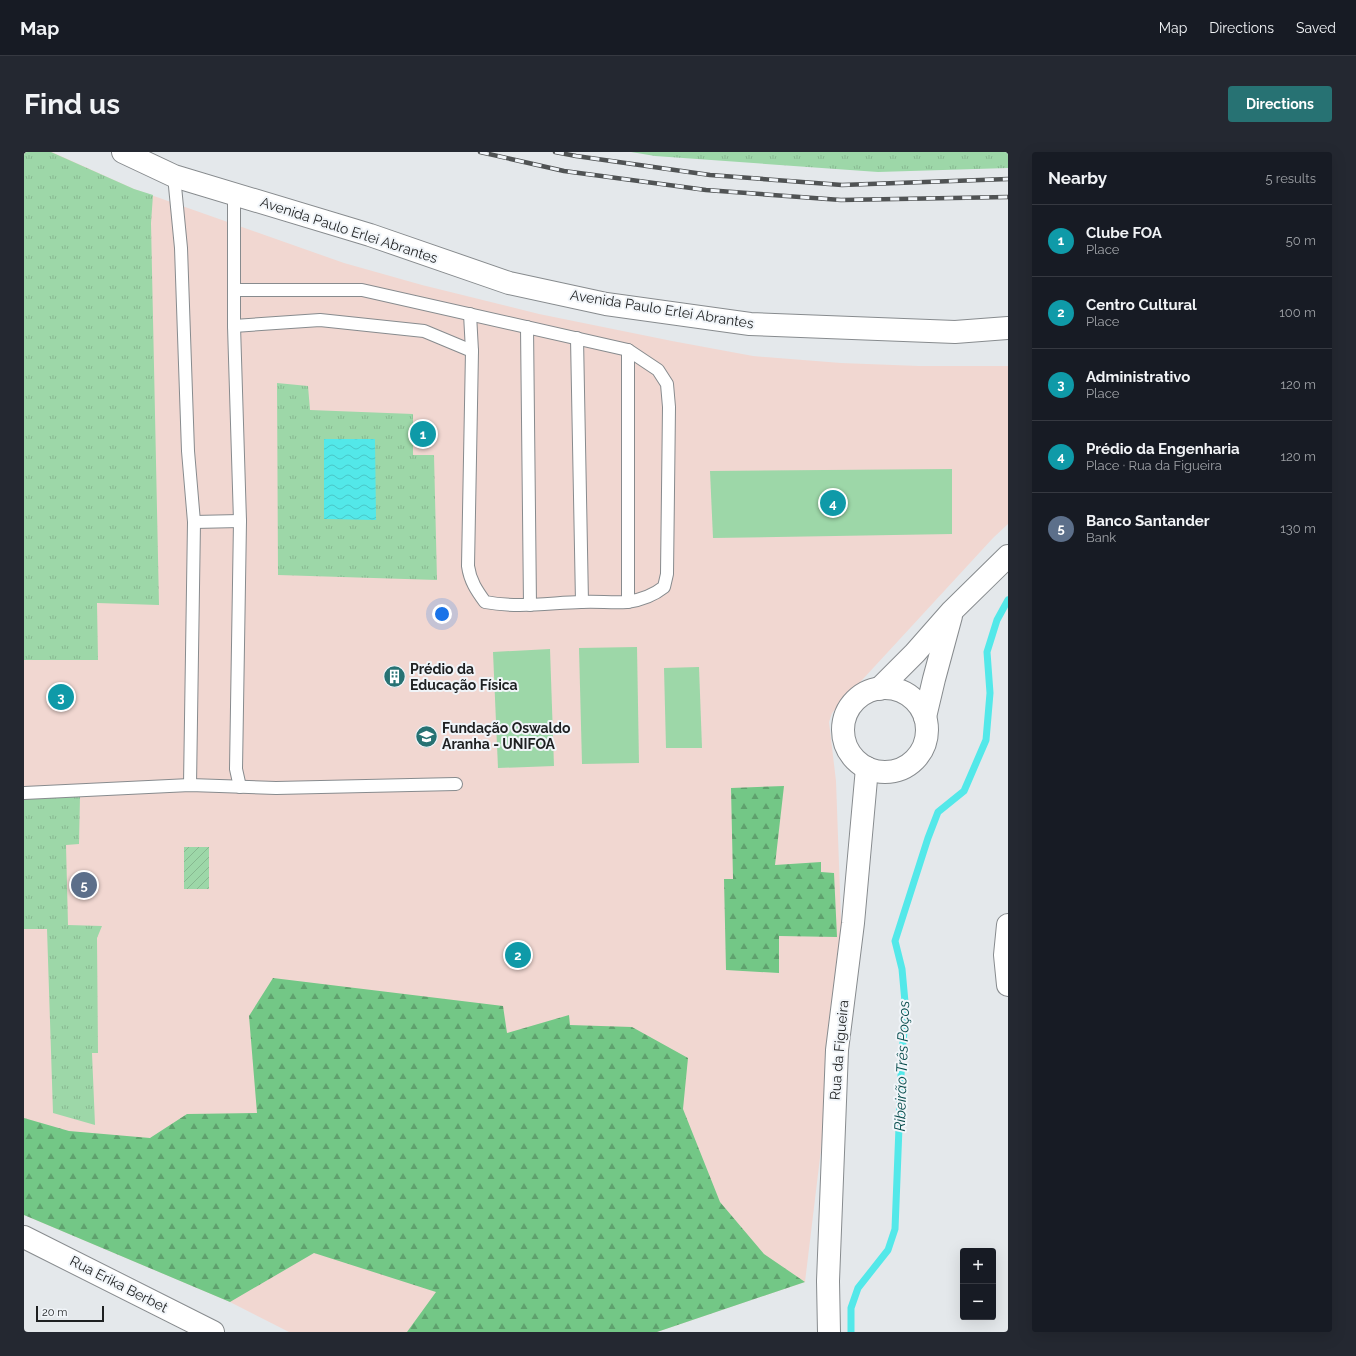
<!DOCTYPE html>
<meta charset="utf-8">
<style>
body{margin:0;font-family:Raleway,sans-serif;background:#242831;color:#f1f3f6}
.controls{position:absolute;right:12px;bottom:12px;display:grid;overflow:hidden;border-radius:4px;box-shadow:0 4px 16px #0002}
.controls button{width:36px;height:36px;display:grid;place-items:center;padding:0;border:0;border-bottom:1px solid #363941;background:#171b24;color:#f1f3f6;font:20px sans-serif}
.scale{position:absolute;left:12px;bottom:10px;width:68px;box-sizing:border-box;padding-left:4px;border:2px solid #1e2021;border-top:0;font-size:11px;line-height:14px;white-space:nowrap;color:#1e2021;-webkit-text-stroke:3px #f1f5f9;paint-order:stroke}
.you{position:absolute;left:418px;top:462px;width:14px;height:14px;margin:-10px;border:3px solid #fff;border-radius:50%;background:#1a73e8;box-shadow:0 0 0 6px #1a73e833}
.badge{display:grid;place-items:center;width:26px;height:26px;border-radius:50%;background:#277273;color:#fff;font-size:13px;font-weight:700}
.pin{position:absolute;translate:-50% -50%;border:2px solid #fff;box-shadow:0 1px 4px #0006}
.list{margin:0;padding:0;list-style:none}
h2{display:flex;justify-content:space-between;align-items:center;height:52px;margin:0;padding:0 16px;font-size:17px}
h2 small{font-size:13px;font-weight:400;color:#9ea1a6}
.list li{display:grid;grid-template-columns:26px 1fr auto;gap:12px;align-items:center;box-sizing:border-box;height:72px;padding:0 16px;border-top:1px solid #363941}
.list b{display:block;font-size:15px;white-space:nowrap}
.list p{margin:0;font-size:13px;white-space:nowrap;color:#9ea1a6}
.list em{font-size:13px;font-style:normal;color:#9ea1a6}
.map{position:relative;flex:none;width:984px;height:1180px;overflow:hidden;border-radius:4px}
header{display:flex;align-items:center;gap:24px;box-sizing:border-box;height:56px;padding:0 20px;background:#171b24;border-bottom:1px solid #363941}
header strong{font-size:19px}
nav{display:flex;gap:22px;margin-inline-start:auto;font-size:14px}
.intro{display:flex;align-items:center;justify-content:space-between;box-sizing:border-box;height:96px;padding:0 24px}
h1{margin:0;font-size:28px}
.button{padding:10px 18px;border-radius:4px;background:#277273;color:#fff;font-size:14px;font-weight:700}
main{display:flex;gap:24px;padding:0 24px}
aside{flex:1;background:#171b24;border-radius:4px;box-shadow:0 4px 16px #0002}
.map>svg:first-child{display:block}
.education{fill:#f1d7d1}
.grass{fill:url(#grass-tufts)}
.forest{fill:url(#forest-firs)}
.garden{fill:url(#garden-furrows)}
.pitch{fill:#9dd7a8}
.water{fill:url(#water-waves)}
.lines{fill:none;stroke-linecap:round;stroke-linejoin:round}
.stream{stroke:#53e8e9;stroke-width:7}
.lane-casing{stroke:#878b8e;stroke-width:14}
.street-casing{stroke:#878b8e;stroke-width:24}
.primary-casing{stroke:#878b8e;stroke-width:24}
.lane{stroke:#fff;stroke-width:12}
.street{stroke:#fff;stroke-width:22}
.primary{stroke:#fff;stroke-width:22}
.rail-casing{stroke:#505354;stroke-width:4.5}
.rail{stroke:#f1f5f9;stroke-width:3;stroke-dasharray:9;stroke-linecap:butt}
.labels{text-anchor:middle;stroke-width:4;stroke-linejoin:round;paint-order:stroke}
.street-label{font-size:14px;fill:#1e2021;stroke:#f1f5f9}
.poi-label{font-size:14px;font-weight:bold;fill:#1e2021;stroke:#f1f5f9;text-anchor:start}
.water-label{font-size:15px;font-style:italic;fill:#074c4c;stroke:#f1f5f9}
</style>
<header>
<strong>Map</strong>
<nav><a>Map</a><a>Directions</a><a>Saved</a></nav>
</header>
<div class="intro"><h1>Find us</h1><a class="button">Directions</a></div>
<main>
<div class="map">
<svg width="984" height="1180" viewBox="0 0 984 1180">
<defs>
<pattern id="grass-tufts" width="24" height="20" patternUnits="userSpaceOnUse"><rect width="24" height="20" fill="#9dd7a8"/><path d="M3 7l-1-3M5 7V3M7 7l1-3M15 17l-1-3M17 17v-4M19 17l1-3" fill="none" stroke="#87b890"/></pattern>
<pattern id="forest-firs" width="22" height="20" patternUnits="userSpaceOnUse"><rect width="22" height="20" fill="#73c786"/><path d="M5 1l3.5 6h-7zM16 11l3.5 6h-7z" fill="#5ea16d"/></pattern>
<pattern id="garden-furrows" width="10" height="10" patternUnits="userSpaceOnUse"><rect width="10" height="10" fill="#9dd7a8"/><path d="M-1 1l2-2M0 10L10 0M9 11l2-2" fill="none" stroke="#87b890"/></pattern>
<pattern id="water-waves" width="16" height="10" patternUnits="userSpaceOnUse"><rect width="16" height="10" fill="#53e8e9"/><path d="M0 5q4-4 8 0t8 0" fill="none" stroke="#48c7c8"/></pattern>
</defs>
<rect width="100%" height="100%" fill="#e4e8eb"/>
<!-- education -->
<polygon class="education" points="0,0 28,0 110,37 320,111 398,133 515,162 648,189 729,204 817,211 895,214 984,214 984,372 969,386 816,552 808,561 805,570 812,629 818,796 798,989 781,1130 633,1180 265,1180 206,1150 0,1063"/>
<!-- grass -->
<g class="grass">
<polygon points="0,0 27,0 110,37 129,43 127,71 135,453 73,451 74,508 0,508"/>
<polygon points="607,0 984,0 984,16 854,20 631,4"/>
<polygon points="253,231 284,234 286,258 389,262 389,303 410,303 413,428 254,423"/>
<polygon points="56,644 55,692 42,693 44,773 78,774 73,786 74,901 68,901 71,973 29,961 23,777 0,777 0,645"/>
</g>
<!-- forest -->
<g class="forest">
<polygon points="760,634 751,713 797,710 797,720 810,721 813,785 755,784 755,821 702,818 700,727 709,727 707,636"/>
<polygon points="249,826 479,854 483,881 545,863 546,873 608,875 664,906 659,957 696,1050 740,1102 781,1130 633,1180 383,1180 412,1140 290,1101 206,1150 0,1063 0,966 45,979 126,986 163,962 233,961 225,864"/>
</g>
<!-- garden -->
<rect class="garden" x="160" y="695" width="25" height="42"/>
<!-- pitch -->
<g class="pitch">
<polygon points="928,317 928,382 689,386 686,319"/>
<polygon points="613,495 615,611 558,612 555,496"/>
<polygon points="526,497 530,614 474,616 469,500"/>
<polygon points="675,515 678,596 642,596 640,516"/>
</g>
<!-- water -->
<polygon class="water" points="300,287 351,287 352,368 300,367"/>
<g class="lines">
<!-- stream -->
<polyline class="stream" points="827,1180 827,1156 834,1136 864,1098 871,1077 878,899 882,861 878,817 871,789 904,686 914,660 940,639 962,588 966,541 963,500 973,468 984,448"/>
<defs>
<g id="lane">
<polyline points="150,24 157,96 164,299 170,370 166,633"/>
<polyline points="210,41 210,174 216,369 212,617 216,635"/>
<path d="M210,138h128l266,60 30,20 9,14 2,23 -2,167 -3,13c-10,8 -23,13 -37,15 -15,1 -31,-1 -46,0 -32,1 -65,6 -96,0 -8,-11 -15,-21 -17,-36l4,-215 -48,-20 -104,-11 -86,6"/>
<polyline points="446,162 448,199"/>
<polyline points="503,175 506,453"/>
<polyline points="553,186 558,450"/>
<polyline points="170,370 216,369"/>
<polyline points="604,450 604,198"/>
<polyline points="0,641 166,633 252,636 432,632"/>
</g>
<g id="street">
<circle cx="861" cy="578" r="42"/>
<polyline points="855,537 891,501 928,459 984,404"/>
<polyline points="901,565 910,527 927,464"/>
<polyline points="984,773 981,803 984,833"/>
<polyline points="0,1085 189,1180"/>
<polyline points="805,1180 804,1129 813,898 829,771 843,616"/>
</g>
<polyline id="primary" points="99,0 150,24 346,83 485,131 582,152 726,172 931,180 984,176"/>
</defs>
<!-- lane casing -->
<use href="#lane" class="lane-casing"/>
<!-- street casing -->
<use href="#street" class="street-casing"/>
<!-- primary casing -->
<use href="#primary" class="primary-casing"/>
<!-- lane -->
<use href="#lane" class="lane"/>
<!-- street -->
<use href="#street" class="street"/>
<!-- primary -->
<use href="#primary" class="primary"/>
<defs>
<g id="rail">
<polyline points="456,0 540,19 682,38 817,48 984,45"/>
<polyline points="531,0 552,4 686,23 818,33 984,27"/>
</g>
</defs>
<!-- rail casing -->
<use href="#rail" class="rail-casing"/>
<!-- rail -->
<use href="#rail" class="rail"/>
</g>
<!-- icons -->
<defs>
<symbol id="building-disc" viewBox="-11 -11 22 22"><circle r="9.5" fill="#277273" stroke="#f1f5f9"/><path d="M-4-6H4V6H1V3H-1V6H-4ZM-2.5-4.3h1.7v1.8h-1.7ZM.8-4.3h1.7v1.8H.8ZM-2.5-1h1.7V.8h-1.7ZM.8-1h1.7V.8H.8Z" fill="#fff"/></symbol>
<symbol id="university-disc" viewBox="-11 -11 22 22"><circle r="9.5" fill="#277273" stroke="#f1f5f9"/><path d="M0-5L7-2L0 1L-7-2ZM-4 1L0 2.5L4 1V4Q0 6-4 4Z" fill="#fff"/></symbol>
</defs>
<g fill-rule="evenodd">
<use href="#building-disc" x="358" y="512" width="25" height="25"/>
<use href="#university-disc" x="390" y="572" width="25" height="25"/>
</g>
<g class="labels">
<!-- street labels -->
<g class="street-label">
<text transform="translate(325 78) rotate(18)" y="5">Avenida Paulo Erlei Abrantes</text>
<text transform="translate(638 157) rotate(9)" y="5">Avenida Paulo Erlei Abrantes</text>
<text transform="translate(815 898) rotate(-85)" y="5">Rua da Figueira</text>
<text transform="translate(95 1132) rotate(27)" y="5">Rua Erika Berbet</text>
</g>
<!-- poi labels -->
<g class="poi-label">
<text x="386" y="522">Prédio da<tspan x="386" dy="16">Educação Física</tspan></text>
<text x="418" y="581">Fundação Oswaldo<tspan x="418" dy="16">Aranha - UNIFOA</tspan></text>
</g>
<!-- water labels -->
<g class="water-label">
<text transform="translate(878 914) rotate(-88)" y="5">Ribeirão Três Poços</text>
</g>
</g>
</svg>
<div class="controls">
<button>+</button>
<button>−</button>
</div>
<div class="scale">20 m</div>
<div class="you"></div>
<div class="pin badge" style="left:399px;top:282px;background:#0f9aa8">1</div>
<div class="pin badge" style="left:494px;top:803px;background:#0f9aa8">2</div>
<div class="pin badge" style="left:37px;top:545px;background:#0f9aa8">3</div>
<div class="pin badge" style="left:809px;top:351px;background:#0f9aa8">4</div>
<div class="pin badge" style="left:60px;top:733px;background:#5c6f8a">5</div>
</div>
<aside>
<h2>Nearby<small>5 results</small></h2>
<ul class="list">
<li><span class="badge" style="background:#0f9aa8">1</span><div><b>Clube FOA</b><p>Place</p></div><em>50 m</em></li>
<li><span class="badge" style="background:#0f9aa8">2</span><div><b>Centro Cultural</b><p>Place</p></div><em>100 m</em></li>
<li><span class="badge" style="background:#0f9aa8">3</span><div><b>Administrativo</b><p>Place</p></div><em>120 m</em></li>
<li><span class="badge" style="background:#0f9aa8">4</span><div><b>Prédio da Engenharia</b><p>Place · Rua da Figueira</p></div><em>120 m</em></li>
<li><span class="badge" style="background:#5c6f8a">5</span><div><b>Banco Santander</b><p>Bank</p></div><em>130 m</em></li>
</ul>
</aside>
</main>
